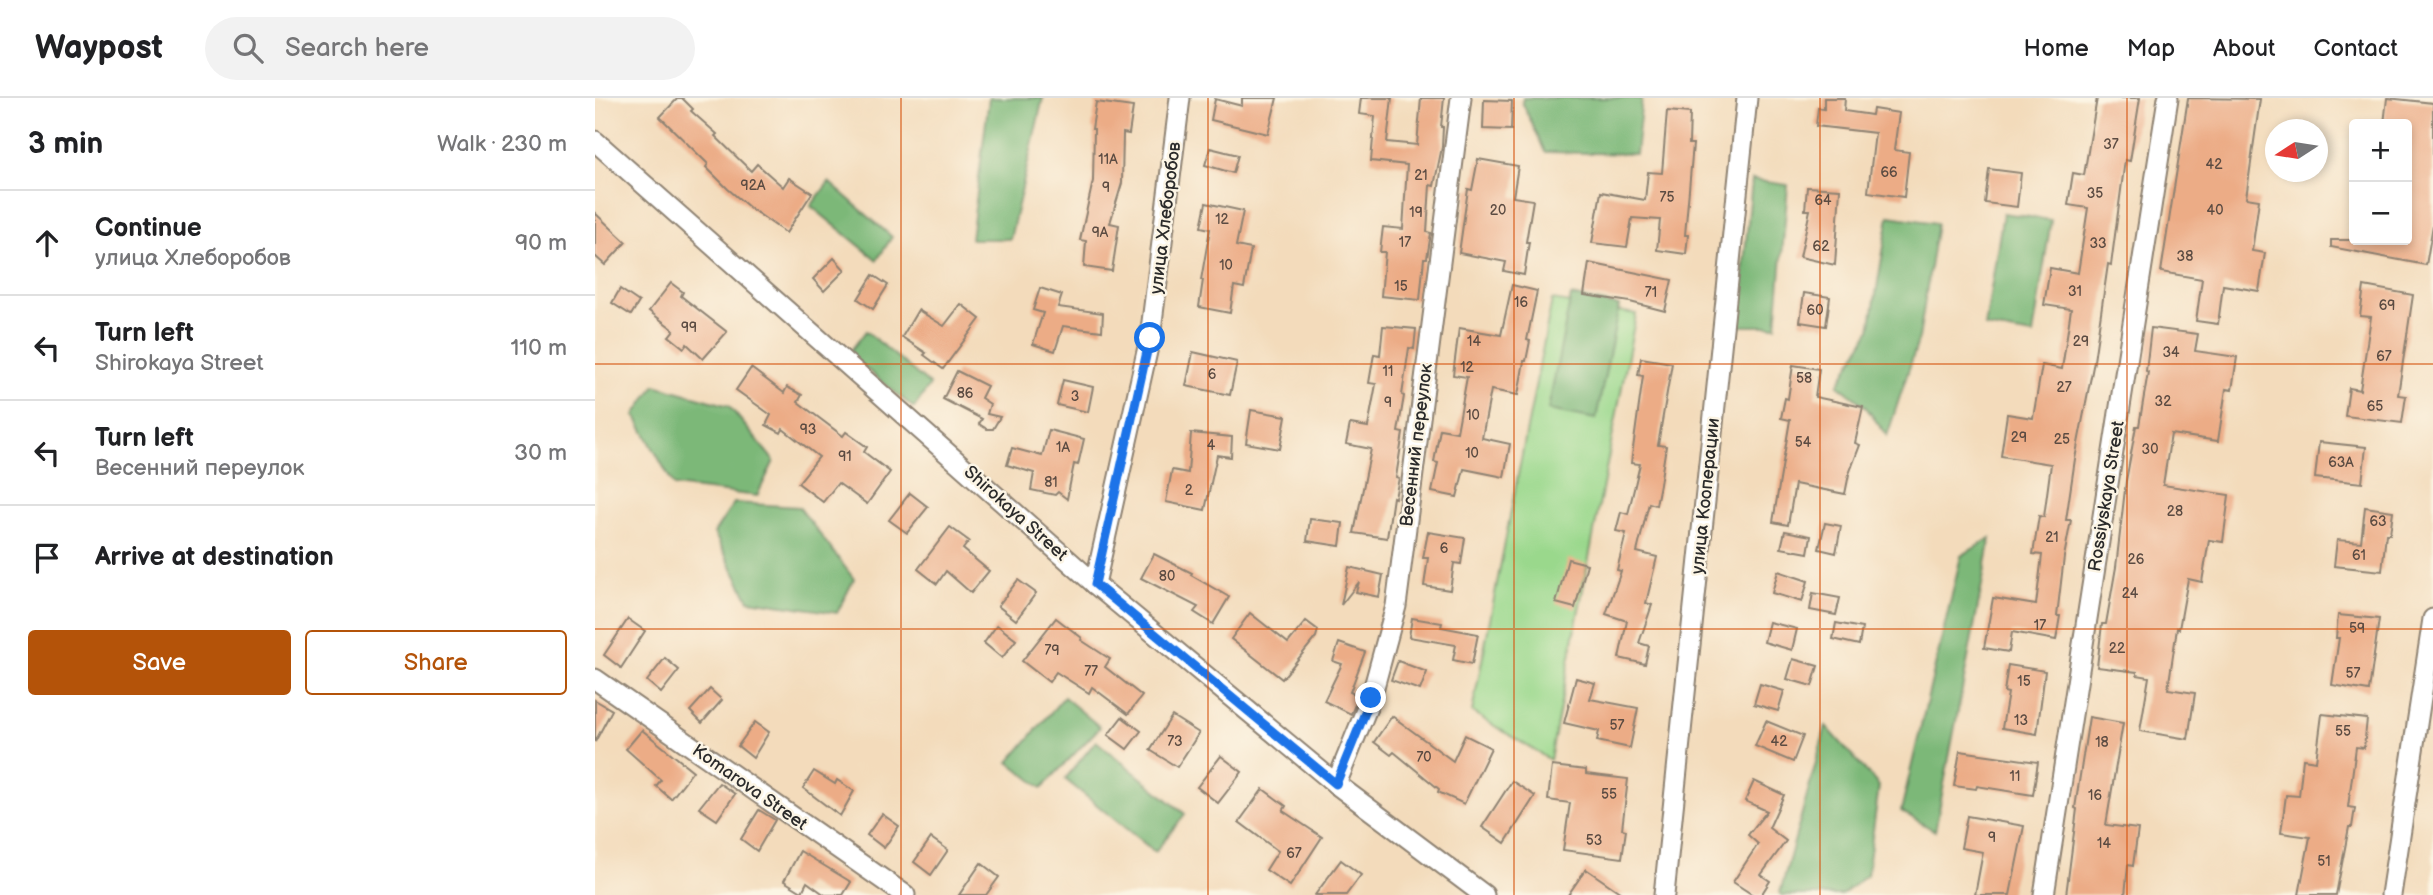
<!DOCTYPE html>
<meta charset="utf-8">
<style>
body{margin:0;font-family:"Balsamiq Sans",sans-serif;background:#f2f2f2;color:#202124}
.controls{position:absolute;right:21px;top:21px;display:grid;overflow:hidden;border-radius:7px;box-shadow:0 4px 10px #0003}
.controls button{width:63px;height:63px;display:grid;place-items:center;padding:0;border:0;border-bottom:2px solid #e0e0e0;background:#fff;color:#202124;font:35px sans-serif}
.compass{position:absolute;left:1670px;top:21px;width:63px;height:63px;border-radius:50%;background:#fff;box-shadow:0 4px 10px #0003;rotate:258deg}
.stop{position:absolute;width:21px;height:21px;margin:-16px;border:5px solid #1a73e8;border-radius:50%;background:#fff}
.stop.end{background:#1a73e8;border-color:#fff;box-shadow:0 2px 7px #0008}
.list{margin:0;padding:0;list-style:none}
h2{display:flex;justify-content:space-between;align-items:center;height:91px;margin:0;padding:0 28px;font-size:30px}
h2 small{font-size:23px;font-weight:400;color:#757577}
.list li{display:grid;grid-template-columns:46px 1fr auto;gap:21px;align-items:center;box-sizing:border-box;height:105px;padding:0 28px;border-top:2px solid #e0e0e0}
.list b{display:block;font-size:26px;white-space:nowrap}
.list p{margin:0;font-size:23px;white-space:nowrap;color:#757577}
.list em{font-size:23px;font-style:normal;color:#757577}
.actions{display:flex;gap:14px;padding:21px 28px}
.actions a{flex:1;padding:16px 0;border:2px solid #b45309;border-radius:7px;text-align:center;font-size:24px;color:#b45309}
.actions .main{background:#b45309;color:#fff}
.icon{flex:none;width:38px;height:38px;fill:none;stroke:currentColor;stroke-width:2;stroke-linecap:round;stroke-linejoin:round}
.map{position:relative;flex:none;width:1838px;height:797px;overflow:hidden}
header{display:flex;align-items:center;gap:42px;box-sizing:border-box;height:98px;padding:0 35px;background:#fff;border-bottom:2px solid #e0e0e0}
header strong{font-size:33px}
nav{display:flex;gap:38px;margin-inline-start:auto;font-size:24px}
.search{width:490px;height:63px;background:#f2f2f2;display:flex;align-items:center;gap:18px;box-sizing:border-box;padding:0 24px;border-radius:38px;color:#757577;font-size:26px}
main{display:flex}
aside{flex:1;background:#fff}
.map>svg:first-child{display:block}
.green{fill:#9ad88c;stroke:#62825c;stroke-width:2}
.forest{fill:#7bb878;stroke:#537252;stroke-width:2}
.building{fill:#ecac86}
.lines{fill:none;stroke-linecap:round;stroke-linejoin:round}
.minor-casing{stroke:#8f8373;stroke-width:23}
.minor{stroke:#fff;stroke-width:19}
.route{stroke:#1a73e8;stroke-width:9}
.grid{fill:none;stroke:#d5540f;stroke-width:2;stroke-opacity:0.55}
.labels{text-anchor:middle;stroke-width:5;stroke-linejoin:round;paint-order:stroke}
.number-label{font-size:14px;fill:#5b4b42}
.street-label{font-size:18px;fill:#2b2b2b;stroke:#fcf5e5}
</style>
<header>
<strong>Waypost</strong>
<div class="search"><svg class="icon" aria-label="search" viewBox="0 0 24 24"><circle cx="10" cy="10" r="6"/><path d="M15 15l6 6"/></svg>Search here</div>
<nav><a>Home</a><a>Map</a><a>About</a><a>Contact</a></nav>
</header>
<main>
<aside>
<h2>3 min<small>Walk · 230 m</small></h2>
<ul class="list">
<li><svg class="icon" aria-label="ahead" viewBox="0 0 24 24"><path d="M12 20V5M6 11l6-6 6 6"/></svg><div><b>Continue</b><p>улица Хлеборобов</p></div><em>90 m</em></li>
<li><svg class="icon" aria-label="left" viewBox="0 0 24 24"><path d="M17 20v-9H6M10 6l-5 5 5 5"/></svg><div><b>Turn left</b><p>Shirokaya Street</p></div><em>110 m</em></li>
<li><svg class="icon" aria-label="left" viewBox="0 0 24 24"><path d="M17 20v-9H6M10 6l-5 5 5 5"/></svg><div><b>Turn left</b><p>Весенний переулок</p></div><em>30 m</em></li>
<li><svg class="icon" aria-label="arrive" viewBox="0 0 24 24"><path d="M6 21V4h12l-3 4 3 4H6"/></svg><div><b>Arrive at destination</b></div></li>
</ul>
<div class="actions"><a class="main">Save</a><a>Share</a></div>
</aside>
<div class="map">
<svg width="1838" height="797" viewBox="0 0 1838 797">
<rect width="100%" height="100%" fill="#fcf5e5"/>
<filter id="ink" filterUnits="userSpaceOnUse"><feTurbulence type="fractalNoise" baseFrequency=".0143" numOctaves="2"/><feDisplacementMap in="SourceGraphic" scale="14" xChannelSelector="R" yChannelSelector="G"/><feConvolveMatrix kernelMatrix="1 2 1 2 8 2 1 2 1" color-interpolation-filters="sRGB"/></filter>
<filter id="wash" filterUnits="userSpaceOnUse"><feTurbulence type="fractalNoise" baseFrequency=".00686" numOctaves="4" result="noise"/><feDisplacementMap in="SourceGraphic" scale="28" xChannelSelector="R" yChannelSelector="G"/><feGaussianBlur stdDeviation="1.57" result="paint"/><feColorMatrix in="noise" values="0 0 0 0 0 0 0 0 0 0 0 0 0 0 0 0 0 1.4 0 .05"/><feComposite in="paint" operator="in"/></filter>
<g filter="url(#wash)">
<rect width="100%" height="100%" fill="#f3dbbb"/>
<!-- green -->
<polygon class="green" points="957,202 1041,216 955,662 877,614"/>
<!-- forest -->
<g class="forest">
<polygon points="394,0 448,0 415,141 376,141"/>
<polygon points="928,0 1047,0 1041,56 950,54 927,4"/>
<polygon points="1157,82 1193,87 1181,228 1143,228"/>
<polygon points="234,84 297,139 282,162 216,108"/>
<polygon points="1408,115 1456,122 1438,237 1390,229"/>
<polygon points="1294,118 1342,125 1324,240 1292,338 1270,308 1243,287 1275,232"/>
<polygon points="976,198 1024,208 1001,321 953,312"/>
<polygon points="271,233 335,287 319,310 253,256"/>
<polygon points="60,287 134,308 179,363 162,398 79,388 40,317"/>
<polygon points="139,405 204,409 259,481 242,515 154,502 119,435"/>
<polygon points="1396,440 1340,733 1306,713 1366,458"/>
<polygon points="469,599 505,629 447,690 414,664"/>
<polygon points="1231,628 1284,688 1272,777 1247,797 1186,797 1185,795"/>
<polygon points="501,643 590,716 560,754 470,681"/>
</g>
<g id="blocks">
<!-- building -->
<g class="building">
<polygon points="83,0 87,0 98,11 96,13 122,36 120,38 156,73 162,66 188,89 194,80 217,95 191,135 155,110 133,91 111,69 113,66 65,19"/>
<polygon points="647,0 682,0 673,36 616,22 620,1 647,8"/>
<polygon points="766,0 797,0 792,44 822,47 826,0 849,0 846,29 848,29 847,49 839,88 835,87 832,134 836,135 832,160 829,160 825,202 786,198 790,154 785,154 788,129 808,131 812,67 776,63 780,18 764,16"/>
<polygon points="1229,0 1250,0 1249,13 1277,17 1278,11 1304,15 1299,52 1314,54 1309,99 1273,94 1280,35 1221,28 1223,10 1229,11"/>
<polygon points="1502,0 1545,0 1535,63 1530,62 1516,167 1513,166 1499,263 1480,361 1471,422 1476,422 1469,459 1462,518 1465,518 1461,542 1417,534 1414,554 1389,550 1398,500 1441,507 1447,457 1438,456 1444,418 1449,419 1456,366 1406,358 1412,316 1438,320 1447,267 1467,271 1476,211 1449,207 1455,170 1483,175 1493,110 1473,107 1478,75 1489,77"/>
<polygon points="1593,0 1665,1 1651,100 1664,102 1657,153 1670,155 1664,193 1628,187 1623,226 1601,223 1607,181 1566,174"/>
<polygon points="1792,0 1838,5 1838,127 1831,167 1736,149 1736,142 1812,142 1812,26 1789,26"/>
<polygon points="889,2 917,3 916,32 888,31"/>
<polygon points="501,4 538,9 534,36 528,35 527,85 515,125 524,127 517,173 489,169 491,143 485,142 498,83 499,31 497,31"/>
<polygon points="1072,13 1095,15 1094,46 1098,46 1090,137 1093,137 1091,156 1062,152 1065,122 1037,120 1032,149 997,145 1006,94 1050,102 1053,74 1067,75"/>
<polygon points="615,50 643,57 638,75 610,67"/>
<polygon points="883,61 923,68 918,99 938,102 931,144 934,144 929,177 909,173 911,164 864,155 873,91 877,92"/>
<polygon points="1394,71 1426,75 1422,109 1390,105"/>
<polygon points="1212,89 1245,91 1240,167 1205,159 1215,112 1210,112"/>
<polygon points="611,105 648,113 641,148 656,151 649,190 639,188 635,215 604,209 608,182 606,182 615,131 606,129"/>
<polygon points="0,115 31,144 10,167 0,158"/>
<polygon points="239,160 250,172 229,193 218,181"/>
<polygon points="994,165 1077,182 1070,213 1035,204 989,197"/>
<polygon points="278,177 293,187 278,211 263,201"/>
<polygon points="76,185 88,194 86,198 132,234 108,261 92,246 89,250 74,238 79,232 54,213"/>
<polygon points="917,187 942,193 932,242 935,243 931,263 929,263 923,297 896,292 887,340 915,346 909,379 869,371 862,399 837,394 843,365 839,364 845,331 862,334 872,279 858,277 864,230 906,237"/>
<polygon points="1769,188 1818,197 1803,297 1811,298 1807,325 1750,318 1754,290 1765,292 1776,219 1765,218"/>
<polygon points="445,190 467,197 463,209 508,215 507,233 468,228 460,253 438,246 448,215 438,212"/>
<polygon points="25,191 44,204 36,217 17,205"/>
<polygon points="1209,195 1235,199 1231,228 1205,224"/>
<polygon points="366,206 385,221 348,271 329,257 331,255 307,239 323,212 349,228"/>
<polygon points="788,228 821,231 819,251 814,250 807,297 809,298 803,334 808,335 801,379 804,380 800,400 798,399 792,440 759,435 776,351 751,346 755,326 773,329 781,286 774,285 779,256 785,257"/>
<polygon points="1556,230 1603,236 1600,253 1642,259 1637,292 1631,291 1623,343 1576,336 1568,387 1634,397 1628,444 1614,442 1607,484 1593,481 1584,531 1582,530 1573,591 1600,595 1593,641 1545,633 1554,579 1542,577 1542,574 1502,569 1507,526 1511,526 1521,469 1531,383 1541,328 1544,328 1553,274 1551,273"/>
<polygon points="598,254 642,264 635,297 591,288"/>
<polygon points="1046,260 1077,265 1063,347 1071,348 1065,386 1061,407 1054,405 1042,454 1062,459 1051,505 1057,507 1044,545 1054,548 1050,566 1024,560 1032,523 1011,516 1026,473 1022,472 1031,435 1021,433 1026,414 1033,416 1045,366 1036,365 1048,278 1043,277"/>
<polygon points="1198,267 1224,271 1220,299 1268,309 1260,345 1265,347 1254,376 1250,396 1200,386 1193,427 1178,424 1195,322 1186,320 1190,300 1193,301"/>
<polygon points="156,270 189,295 192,289 207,297 203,304 248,338 251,334 272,349 269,354 295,374 272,406 243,385 228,404 203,385 224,359 188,331 186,335 171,327 176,317 141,292"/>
<polygon points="362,273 392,288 386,300 395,306 392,316 405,319 398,331 392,331 384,326 387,321 348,301"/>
<polygon points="468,282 498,289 493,314 462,307"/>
<polygon points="656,312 691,318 685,351 651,345"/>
<polygon points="454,332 489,341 483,367 479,366 472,401 463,394 460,397 436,392 439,375 412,367 417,350 447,358"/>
<polygon points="596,335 637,339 636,359 622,357 610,412 571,404 577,372 593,375"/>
<polygon points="1724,344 1771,349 1767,385 1720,380"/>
<polygon points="315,395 333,409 312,435 294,422"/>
<polygon points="1770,409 1798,413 1795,436 1791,436 1787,473 1739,468 1742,442 1766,444"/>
<polygon points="715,421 748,425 745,448 712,443"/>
<polygon points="1230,425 1246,428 1241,455 1224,451"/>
<polygon points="355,429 374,443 368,451 394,473 376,495 351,473 342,486 323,471"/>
<polygon points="1190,433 1216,438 1213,455 1186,450"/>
<polygon points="833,434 870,440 866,466 859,465 855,492 829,488 833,460 828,460"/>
<polygon points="559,456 597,475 596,477 634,499 618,526 599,514 603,509 546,480"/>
<polygon points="973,461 992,466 980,510 961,505"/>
<polygon points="754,469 788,477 784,499 761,494 764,484 746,507"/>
<polygon points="1183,473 1213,483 1207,504 1177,495"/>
<polygon points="423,482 441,495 421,522 403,508"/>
<polygon points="1218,495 1245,500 1241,517 1215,512"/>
<polygon points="655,515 693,545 711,523 723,532 721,539 687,581 636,541"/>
<polygon points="1743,517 1784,521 1774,593 1737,587 1744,540 1741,540"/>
<polygon points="461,520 487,540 486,542 515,561 510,569 547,598 533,616 497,589 494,595 461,574 454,584 427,563"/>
<polygon points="817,520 847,525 846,529 883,536 877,566 858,562 861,547 814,539"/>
<polygon points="33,521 50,533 26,570 9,557"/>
<polygon points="1174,524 1202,531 1197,552 1169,544"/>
<polygon points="1241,525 1267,530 1264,547 1238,541"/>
<polygon points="402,527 421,542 407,560 389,545"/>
<polygon points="744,545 770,554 755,594 764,598 756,616 729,603 747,566 738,563"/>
<polygon points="70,560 84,572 66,595 52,583"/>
<polygon points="1198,561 1223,568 1217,588 1192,581"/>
<polygon points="803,563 832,574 825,592 796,582"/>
<polygon points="1413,567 1450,573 1442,636 1407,630 1413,595 1409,594"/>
<polygon points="981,580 1000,585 995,601 1043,610 1035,650 1002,643 1004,633 969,625"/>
<polygon points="1165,586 1189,593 1183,613 1159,606"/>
<polygon points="115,591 127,602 107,625 95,613"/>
<polygon points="0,602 17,612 0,644"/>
<polygon points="1727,616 1772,621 1769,650 1761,649 1753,709 1760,710 1757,729 1754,729 1741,797 1704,797 1715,739 1686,735 1691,697 1704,698 1708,661 1721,663"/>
<polygon points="577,618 604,635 582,669 555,652"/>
<polygon points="797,618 858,663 870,637 896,650 869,706 843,694 844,691 799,654 796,657 779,644"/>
<polygon points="527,619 546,633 532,651 513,637"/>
<polygon points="1494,619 1528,625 1511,727 1543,731 1538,768 1533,767 1530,797 1471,797 1482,711 1480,710"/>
<polygon points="1171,623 1208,638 1198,664 1160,648"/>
<polygon points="160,624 174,634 158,660 143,648"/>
<polygon points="47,632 98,673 76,701 61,688 66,682 31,651"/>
<polygon points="1365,653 1443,664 1438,697 1382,688 1381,691 1359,688"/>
<polygon points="626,658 647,674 623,705 602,689"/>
<polygon points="957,668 991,672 991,676 1033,681 1027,731 1031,732 1027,760 968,752 975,705 953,702"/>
<polygon points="219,673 240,686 242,682 259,693 245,718 208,690"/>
<polygon points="917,683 940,698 910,745 887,729"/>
<polygon points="1159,683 1189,697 1174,730 1191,743 1166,777 1175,783 1166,797 1158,797 1138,784 1163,746 1153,737 1172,713 1150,703"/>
<polygon points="124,685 140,696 122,722 104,710"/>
<polygon points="668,691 691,708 688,713 727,739 695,788 671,772 683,753 644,724"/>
<polygon points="164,712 180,722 162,753 146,741"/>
<polygon points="287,716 304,728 289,750 272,737"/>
<polygon points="1372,718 1429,728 1415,797 1380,797 1388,754 1366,750"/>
<polygon points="336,740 353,752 336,777 319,764"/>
<polygon points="205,753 256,784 248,797 230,797 212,784 207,794 189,783"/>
<polygon points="746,762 766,777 751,797 720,797"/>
<polygon points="386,765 404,779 391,797 364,797"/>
<polygon points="991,771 1029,797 973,797"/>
</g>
</g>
</g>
<g filter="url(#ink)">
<use href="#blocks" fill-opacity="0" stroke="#8f8373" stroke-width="2"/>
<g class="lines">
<defs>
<g id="minor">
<polyline points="0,43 500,486 741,686 889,797"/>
<polyline points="500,486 555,240 585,0"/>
<polyline points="0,581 310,797"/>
<polyline points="741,686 776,600 801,508 866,0"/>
<polyline points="1069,797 1152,0"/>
<polyline points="1449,797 1573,0"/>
<polyline points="1796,797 1838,521"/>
</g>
</defs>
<!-- minor casing -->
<use href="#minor" class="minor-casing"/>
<!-- minor -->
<use href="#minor" class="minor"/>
</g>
</g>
<g class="lines" filter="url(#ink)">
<!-- route -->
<polyline class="route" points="555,240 500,486 741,686 776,600"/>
</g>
<!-- grid -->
<path class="grid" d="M306,0v797M613,0v797M919,0v797M1225,0v797M1532,0v797M0,266h1838M0,531h1838"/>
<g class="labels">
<!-- number labels -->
<g class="number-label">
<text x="1516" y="51">37</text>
<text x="513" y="66">11А</text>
<text x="1619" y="71">42</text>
<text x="1294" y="79">66</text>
<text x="826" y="82">21</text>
<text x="158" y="92">92А</text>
<text x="511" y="94">9</text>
<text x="1500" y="100">35</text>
<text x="1072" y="104">75</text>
<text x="1228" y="107">64</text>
<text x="903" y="117">20</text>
<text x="1620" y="117">40</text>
<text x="821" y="119">19</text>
<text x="627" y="126">12</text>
<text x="505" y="139">9А</text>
<text x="810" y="149">17</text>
<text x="1503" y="150">33</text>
<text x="1226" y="153">62</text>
<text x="1590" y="163">38</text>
<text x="631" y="172">10</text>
<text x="806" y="193">15</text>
<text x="1480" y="198">31</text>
<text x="1056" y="199">71</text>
<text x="926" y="209">16</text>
<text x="1792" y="212">69</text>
<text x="1220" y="217">60</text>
<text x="94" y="234">99</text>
<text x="879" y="248">14</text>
<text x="1486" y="248">29</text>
<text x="1576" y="259">34</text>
<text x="1789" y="263">67</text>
<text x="872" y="274">12</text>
<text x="793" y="278">11</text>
<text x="617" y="281">6</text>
<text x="1209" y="285">58</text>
<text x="1469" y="294">27</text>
<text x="370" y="300">86</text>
<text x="480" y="303">3</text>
<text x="1568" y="308">32</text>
<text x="793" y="309">9</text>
<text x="1780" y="313">65</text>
<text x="878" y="322">10</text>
<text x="213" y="336">93</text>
<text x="1424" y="344">29</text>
<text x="1467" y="346">25</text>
<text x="1208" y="349">54</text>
<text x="616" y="352">4</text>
<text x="468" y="354">1А</text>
<text x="1555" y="356">30</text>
<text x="877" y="360">10</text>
<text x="250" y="363">91</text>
<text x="1746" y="369">63А</text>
<text x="456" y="389">81</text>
<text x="594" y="397">2</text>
<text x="1580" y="418">28</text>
<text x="1783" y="428">63</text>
<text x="1457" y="444">21</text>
<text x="849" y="455">6</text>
<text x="1764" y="462">61</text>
<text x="1541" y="466">26</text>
<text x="572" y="483">80</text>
<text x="1535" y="500">24</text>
<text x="1445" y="532">17</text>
<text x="1762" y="535">59</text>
<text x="1522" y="555">22</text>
<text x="457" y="557">79</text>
<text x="496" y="578">77</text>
<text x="1758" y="580">57</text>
<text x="1429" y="588">15</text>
<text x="1426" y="627">13</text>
<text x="1022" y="632">57</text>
<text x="1748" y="638">55</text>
<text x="580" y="648">73</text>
<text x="1184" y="648">42</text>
<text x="1507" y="649">18</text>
<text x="829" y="664">70</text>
<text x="1420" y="683">11</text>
<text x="1014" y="701">55</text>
<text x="1500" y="702">16</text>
<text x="1397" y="744">9</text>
<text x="999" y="747">53</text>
<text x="1509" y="750">14</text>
<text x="699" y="760">67</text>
<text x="1729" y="768">51</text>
</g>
<!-- street labels -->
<g class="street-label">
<text transform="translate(570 120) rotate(-83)" y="6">улица Хлеборобов</text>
<text transform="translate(821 347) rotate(-83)" y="6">Весенний переулок</text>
<text transform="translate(1110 398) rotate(-84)" y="6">улица Кооперации</text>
<text transform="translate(1511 398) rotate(-81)" y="6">Rossiyskaya Street</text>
<text transform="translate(421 415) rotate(42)" y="6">Shirokaya Street</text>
<text transform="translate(155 689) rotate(35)" y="6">Komarova Street</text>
</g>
</g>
</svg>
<div class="controls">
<button>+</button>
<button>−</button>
</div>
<svg class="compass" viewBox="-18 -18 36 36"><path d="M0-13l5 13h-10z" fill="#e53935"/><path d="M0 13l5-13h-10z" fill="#757577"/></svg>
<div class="stop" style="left:555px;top:240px"></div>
<div class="stop end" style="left:776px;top:600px"></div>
</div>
</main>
